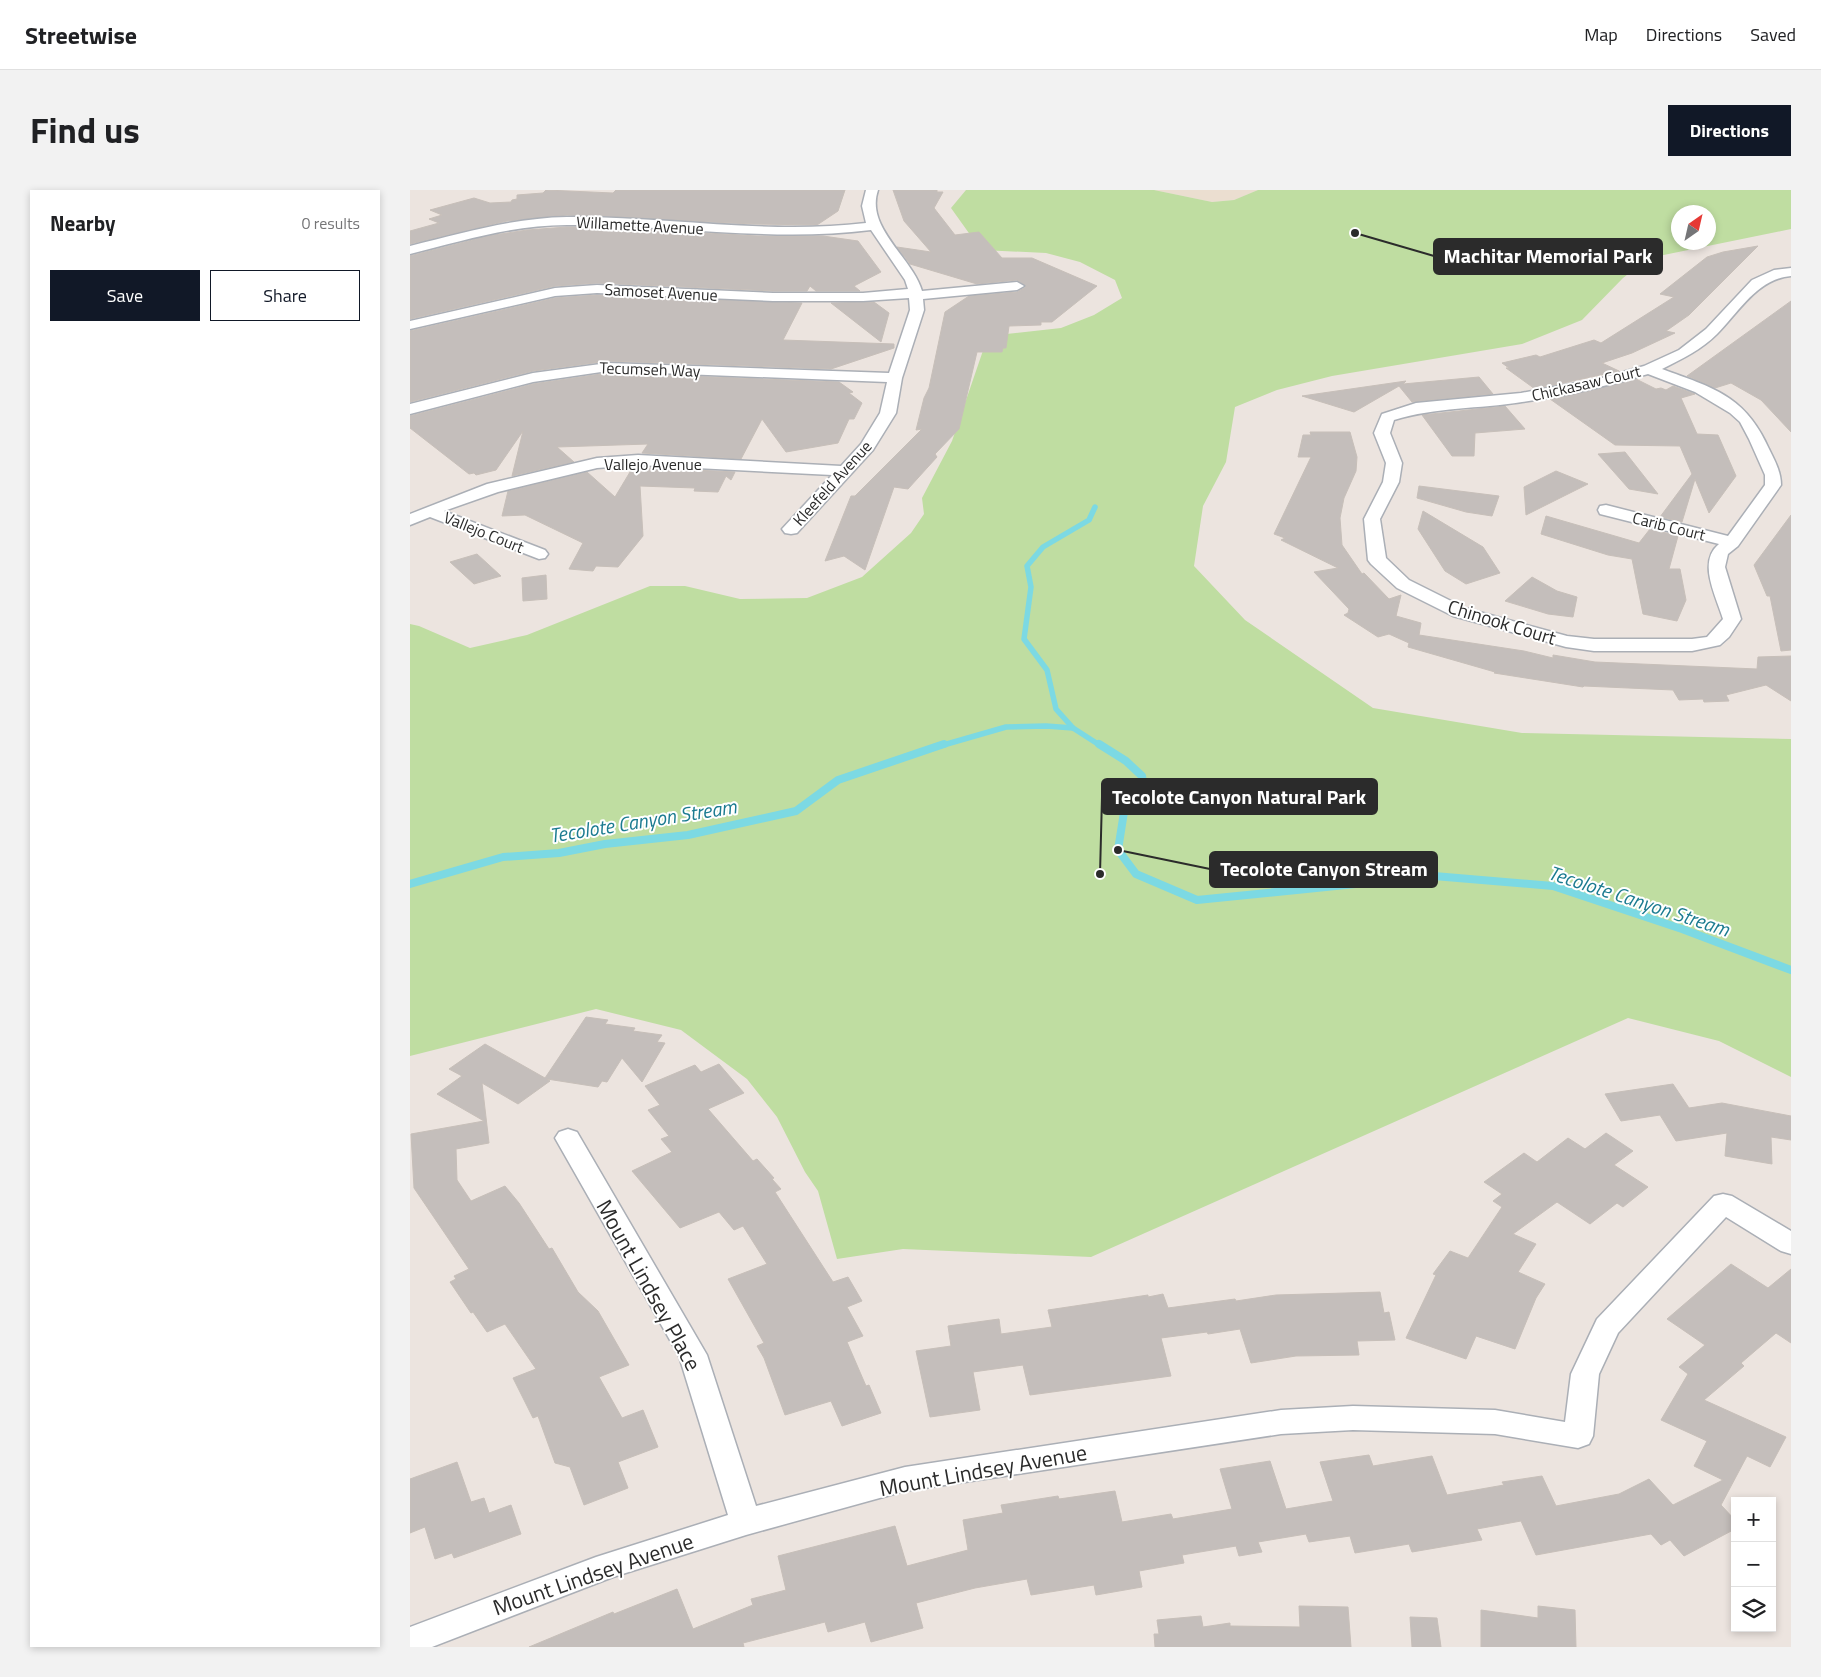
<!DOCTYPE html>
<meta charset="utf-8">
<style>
body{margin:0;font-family:"Titillium Web",sans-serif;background:#f2f2f2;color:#202124}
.controls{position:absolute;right:15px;bottom:15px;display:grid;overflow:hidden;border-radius:0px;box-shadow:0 2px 8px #0003}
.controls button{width:45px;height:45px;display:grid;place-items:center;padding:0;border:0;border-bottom:1px solid #e0e0e0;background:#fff;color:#202124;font:25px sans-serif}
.compass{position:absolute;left:1261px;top:15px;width:45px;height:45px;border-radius:50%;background:#fff;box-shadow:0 2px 8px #0003;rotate:34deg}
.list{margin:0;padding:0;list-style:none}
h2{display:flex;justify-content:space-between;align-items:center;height:65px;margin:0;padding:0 20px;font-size:21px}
h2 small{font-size:16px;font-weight:400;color:#757577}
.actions{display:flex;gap:10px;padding:15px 20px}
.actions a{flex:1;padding:11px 0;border:1px solid #111827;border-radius:0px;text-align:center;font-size:18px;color:#111827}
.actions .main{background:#111827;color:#fff}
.icon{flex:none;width:28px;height:28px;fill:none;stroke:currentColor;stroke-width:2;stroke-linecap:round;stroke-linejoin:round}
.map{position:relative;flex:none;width:1381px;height:1457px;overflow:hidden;border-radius:0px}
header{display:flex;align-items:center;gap:30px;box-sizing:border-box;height:70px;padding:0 25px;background:#fff;border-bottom:1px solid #e0e0e0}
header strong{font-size:24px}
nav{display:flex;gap:28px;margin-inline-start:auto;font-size:18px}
.intro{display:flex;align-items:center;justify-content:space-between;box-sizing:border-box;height:120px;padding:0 30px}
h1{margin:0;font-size:35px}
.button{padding:12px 22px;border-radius:0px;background:#111827;color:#fff;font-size:18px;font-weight:700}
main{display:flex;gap:30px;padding:0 30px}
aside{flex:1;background:#fff;border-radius:0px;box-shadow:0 2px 8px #0003}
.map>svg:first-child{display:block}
.education{fill:#ebded0}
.green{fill:#bfdda1;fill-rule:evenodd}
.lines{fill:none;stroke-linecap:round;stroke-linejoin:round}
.stream-far1{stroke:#7cd9e3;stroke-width:5.5}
.stream{stroke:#7cd9e3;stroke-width:8}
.building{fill:#c4bebb;stroke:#c7bfb9}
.minor-casing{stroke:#abafb6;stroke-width:3}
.minor{fill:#fff;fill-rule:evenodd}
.labels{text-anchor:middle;stroke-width:4;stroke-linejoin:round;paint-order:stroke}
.far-street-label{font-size:16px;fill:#2b2b2b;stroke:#fff}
.street-label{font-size:19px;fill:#2b2b2b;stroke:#fff}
.water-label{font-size:20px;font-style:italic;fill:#1b7b90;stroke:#fff}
.near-street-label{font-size:22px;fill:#2b2b2b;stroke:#fff}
.leader{fill:none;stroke:#2b2b2b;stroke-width:2}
.callout-dot{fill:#2b2b2b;stroke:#fff;stroke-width:2}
.callout{fill:#2b2b2b;stroke:#2b2b2b;stroke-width:2}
.callout-label{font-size:20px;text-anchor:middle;font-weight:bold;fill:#fff}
</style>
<header>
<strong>Streetwise</strong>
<nav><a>Map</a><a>Directions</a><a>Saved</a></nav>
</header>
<div class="intro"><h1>Find us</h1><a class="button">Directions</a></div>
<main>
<aside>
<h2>Nearby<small>0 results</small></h2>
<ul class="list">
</ul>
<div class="actions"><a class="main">Save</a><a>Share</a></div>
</aside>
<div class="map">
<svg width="1381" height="1457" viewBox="0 0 1381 1457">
<rect width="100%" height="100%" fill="#ece4df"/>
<!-- education -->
<polygon class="education" points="744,0 848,0 824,10 802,12"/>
<!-- green -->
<path class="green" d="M556,0h188l58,12 22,-2 24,-10h533v39l-142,29 -26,20 -41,42 -60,24 -190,32 -55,14 -42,17 -9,55 -23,44 -9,60 51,54 128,88 149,25 269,6v338l-72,-36 -91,-23 -537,239 -188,-8 -66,10 -19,-68 -13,-19 -28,-55 -30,-38 -66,-49 -85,-21 -186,47v-432l9,2 51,22 57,-13 123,-49h35l55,13 67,-1 55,-21 49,-44 13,-19 -2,-16 30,-57 36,-105 73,-8 33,-13 28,-17 -7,-18 -35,-18 -34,-9 -65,-3 -30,-42zM1268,22h30v30h-30z"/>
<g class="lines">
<!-- stream-far1 -->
<g class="stream-far1">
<polyline points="663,538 646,519 637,480 614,449 621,397 617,376 633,357 679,330 685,317"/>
<polyline points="530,556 596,537 636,536 663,538 691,556"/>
</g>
<!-- stream -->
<g class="stream">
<polyline points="689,554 716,571 732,586 734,598 714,622 708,660 726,684 787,710 1024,686 1143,696 1272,739 1381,780"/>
<polyline points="0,694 93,667 149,663 195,654 278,645 386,621 428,590 534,554"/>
</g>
</g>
<!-- building -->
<g class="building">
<polygon points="136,0 203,3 206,0 435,0 428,21 407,35 344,34 157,25 97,31 0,54 0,41 29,33 19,29 32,25 20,20 64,8 80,13 101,12 102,10 107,9 107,5 133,3"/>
<polygon points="483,0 527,0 527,2 533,2 524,18 545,45 569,42 592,68 622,68 687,96 642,132 631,132 631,135 599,136 596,158 593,158 592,162 567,162 549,239 525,264 527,267 498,299 484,297 455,380 434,366 415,371 441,306 445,306 512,239 506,240 514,208 519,198 535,122 559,106 607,102 616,97 607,90 567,94 500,74 487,57 521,62 494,31"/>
<polygon points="195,37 347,46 413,46 448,51 471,82 444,96 450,101 406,101 400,96 397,101 363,101 187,93 145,96 0,129 0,66 78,46 117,40 157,37"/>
<polygon points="1348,56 1279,125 1256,141 1265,143 1222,163 1192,173 1209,181 1125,199 1096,178 1099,178 1092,173 1126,165 1130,167 1184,150 1191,153 1264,107 1250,104 1297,67 1313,62"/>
<polygon points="187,105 392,113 373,150 484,154 484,158 421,179 198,171 123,181 0,212 0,141 145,108"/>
<polygon points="1381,111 1381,242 1351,210 1321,193 1305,198 1277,186"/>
<polygon points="464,112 479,123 471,152 421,113"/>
<polygon points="198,183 429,192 443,202 439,203 452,213 444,229 439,229 428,253 376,262 352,229 331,269 232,263 238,254 147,257 164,272 102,286 113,241 86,280 66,285 64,283 59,284 0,238 0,226 123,194"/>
<polygon points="1069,187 1083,204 1002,212 989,196 944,222 892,206 996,191 993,194"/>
<polygon points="1226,189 1246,199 1251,198 1256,200 1263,196 1285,204 1271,208 1287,244 1308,245 1326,286 1299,323 1285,289 1272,332 1250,327 1282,284 1270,256 1205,255 1140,209"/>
<polygon points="1095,216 1115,239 1065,243 1064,266 1042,266 1012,225"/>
<polygon points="900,242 940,242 947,267 946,281 934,308 930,328 932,355 952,384 954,383 979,409 991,405 986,426 1011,433 1009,445 1114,461 1143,468 1143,465 1185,472 1347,479 1348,467 1381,466 1381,511 1356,495 1316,505 1319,511 1294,512 1293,509 1269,510 1263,500 1174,496 1173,497 1084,483 1085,482 998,457 999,453 979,444 968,447 934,425 938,423 939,419 904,382 928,378 871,350 875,348 864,344 901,267 888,267 893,245 901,245"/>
<polygon points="1215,262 1248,304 1219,299 1188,264"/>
<polygon points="223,277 325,282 321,290 316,286 308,302 284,301 285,298 230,296 233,346 208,377 186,376 183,381 159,379 173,353 115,325 92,326 98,301 177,282 205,307"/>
<polygon points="1146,281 1178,294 1116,325 1114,297"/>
<polygon points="1009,296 1089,306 1082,326 1056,322 1007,308"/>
<polygon points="1013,321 1073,357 1090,383 1056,394 1035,381 1008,339"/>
<polygon points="1381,325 1381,460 1371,461 1360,406 1357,406 1344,375"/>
<polygon points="1136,326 1229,353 1240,339 1268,346 1259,379 1270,379 1276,410 1267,431 1233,424 1222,369 1198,365 1131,344"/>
<polygon points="67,364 91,386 64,394 40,372"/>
<polygon points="136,385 137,409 113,411 112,388"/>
<polygon points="1122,387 1147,401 1167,407 1163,427 1138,424 1095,411"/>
<polygon points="176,827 198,830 195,834 225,838 223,841 252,845 247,852 255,853 232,892 212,868 197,892 192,891 188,897 137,889 140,891 108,914 72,893 79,953 46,959 47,990 61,1011 95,996 109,1013 139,1059 142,1058 168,1102 188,1121 219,1175 189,1187 212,1228 233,1220 248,1257 208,1272 218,1298 174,1315 160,1277 145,1273 128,1226 123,1228 103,1188 126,1179 95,1134 77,1142 63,1122 61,1123 40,1092 46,1089 44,1086 59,1079 4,998 1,944 74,931 27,904 52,886 39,879 75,854 135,888"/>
<polygon points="309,874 334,903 298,919 343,971 347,969 364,988 362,989 371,999 365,1002 423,1092 438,1087 452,1111 437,1117 453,1146 437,1152 456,1196 459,1195 471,1223 432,1236 421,1211 375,1225 354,1168 347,1156 354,1153 318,1089 357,1074 333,1036 324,1040 309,1022 270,1038 222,981 262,962 251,949 259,946 238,920 250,915 235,896 285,875 291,882"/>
<polygon points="1263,894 1279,918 1312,913 1381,926 1381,950 1361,947 1362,974 1315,966 1317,943 1266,951 1250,925 1211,931 1195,904"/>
<polygon points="1196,943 1223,961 1204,975 1238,997 1213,1017 1207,1013 1180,1034 1147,1012 1103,1044 1126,1054 1108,1082 1135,1094 1126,1108 1105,1159 1066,1146 1056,1169 996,1148 1026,1085 1023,1084 1040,1061 1058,1068 1092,1017 1083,1011 1092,1004 1074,992 1114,963 1127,972 1158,948 1175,959"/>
<polygon points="1321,1074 1358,1098 1381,1079 1381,1153 1366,1143 1331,1173 1334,1176 1294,1210 1376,1247 1360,1277 1337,1266 1311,1315 1325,1330 1325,1339 1274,1366 1260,1350 1251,1355 1241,1344 1126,1365 1111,1331 1067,1339 1072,1350 1002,1362 999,1354 945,1363 940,1346 899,1352 896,1344 848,1352 852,1362 829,1366 826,1356 772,1365 774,1373 729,1381 732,1397 686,1405 684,1395 621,1405 617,1389 565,1398 506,1413 513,1438 461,1452 455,1432 418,1442 415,1432 333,1453 334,1457 119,1457 203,1422 204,1424 267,1399 283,1439 343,1415 341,1409 376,1400 368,1366 485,1336 497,1376 558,1360 553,1330 593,1323 591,1315 648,1306 649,1309 705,1301 712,1332 761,1324 763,1329 822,1319 810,1279 860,1271 876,1319 923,1311 910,1272 959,1265 963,1276 1022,1266 1037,1305 1094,1295 1092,1292 1132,1286 1146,1316 1209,1304 1239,1289 1263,1315 1313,1290 1284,1276 1297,1251 1251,1230 1278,1184 1269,1177 1295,1155 1257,1129"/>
<polygon points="970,1102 974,1123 979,1122 985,1150 947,1151 949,1165 886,1166 841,1173 830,1139 798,1144 797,1142 751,1148 761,1186 620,1205 613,1175 563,1182 570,1220 520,1227 506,1161 541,1156 538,1136 589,1129 591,1144 642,1137 638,1120 738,1105 738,1107 753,1104 758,1118 825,1109 826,1111 866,1105"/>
<polygon points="47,1272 61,1312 74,1308 79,1323 101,1315 111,1344 44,1368 42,1363 25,1369 15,1337 0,1343 0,1289"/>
<polygon points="889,1416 938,1417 941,1457 745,1457 744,1444 749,1444 747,1430 791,1426 793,1437 820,1433 820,1436 890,1437"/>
<polygon points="1128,1416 1165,1420 1166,1457 1071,1457 1071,1420 1128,1428"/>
<polygon points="1000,1427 1027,1428 1031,1457 1002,1457"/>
</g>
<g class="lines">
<defs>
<g id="minor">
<path d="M456,0h12c-13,38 34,67 44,101l95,-9 7,4 -7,4 -94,9 1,11 -22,68 -6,35 -23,37 -76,83 -6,1 -6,-1 -3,-4 50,-54 -194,-10 -41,3 -99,24 -54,19 101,39 3,4 -3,4 -6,1 -109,-42 -20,8v-11l77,-30 110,-26 41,-3 203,11 20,-22 19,-31 7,-31 -279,-11 -75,11 -123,32v-10l123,-31 75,-10 281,10 21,-63 -1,-12 -46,3h-90l-176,-8 -42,3 -145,33v-8l145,-33 42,-3 176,8h90l45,-4 -3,-9 -34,-50c-102,13 -203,-6 -304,-5 -54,0 -105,16 -157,29v-8c52,-13 103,-28 157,-29 100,-1 199,18 299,6l-4,-17z"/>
<path d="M1381,78v8c-34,3 -52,36 -74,58 -16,16 -35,25 -55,35 51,19 83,26 107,80 6,12 12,23 12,36l-43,61 -10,8 -3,13 16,52 -12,18 -9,8 -28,6h-98l-28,-4 -113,-31 -56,-28 -26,-24 -3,-4 -4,-41 19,-37 3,-19 -12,-30 8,-19 34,-11 105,-10 81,-15 42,-12 35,-16 27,-21 46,-49 22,-10zM1238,184l47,18 35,21 10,9 9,17 16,36v10l-37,51 -122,-31 -6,1 -2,4 2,4 119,30c-22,18 -3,52 4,75l-16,18 -15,2h-98l-27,-3 -102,-28 -56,-28 -23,-22 -6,-39 19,-37 3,-19 -12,-30 4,-13c42,-13 85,-11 128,-18 43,-6 85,-16 126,-28z"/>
<polygon points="158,939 167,942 297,1165 346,1316 495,1277 871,1220 943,1216 1085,1220 1155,1232 1161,1184 1187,1129 1304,1006 1313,1004 1322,1006 1381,1041 1381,1064 1371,1061 1316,1027 1208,1143 1189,1184 1183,1246 1179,1254 1168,1258 1085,1244 943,1240 871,1244 495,1301 336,1345 203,1387 22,1457 0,1457 0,1437 186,1367 318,1325 269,1166 145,948 149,942"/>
</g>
</defs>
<!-- minor casing -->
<use href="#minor" class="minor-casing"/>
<!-- minor -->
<use href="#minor" class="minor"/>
</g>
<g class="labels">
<!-- far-street labels -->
<g class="far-street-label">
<text transform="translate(230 35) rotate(3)" y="6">Willamette Avenue</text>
<text transform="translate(251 102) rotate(3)" y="6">Samoset Avenue</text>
<text transform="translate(240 179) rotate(2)" y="6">Tecumseh Way</text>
<text transform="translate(1176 193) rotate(-13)" y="6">Chickasaw Court</text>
<text x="243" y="280">Vallejo Avenue</text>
<text transform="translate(422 293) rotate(-48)" y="6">Kleefeld Avenue</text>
<text transform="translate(1259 336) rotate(14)" y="6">Carib Court</text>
<text transform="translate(74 342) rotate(22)" y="6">Vallejo Court</text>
</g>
<!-- street labels -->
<g class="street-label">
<text transform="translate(1092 432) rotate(17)" y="7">Chinook Court</text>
</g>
<!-- water labels -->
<g class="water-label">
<text transform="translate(233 631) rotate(-9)" y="7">Tecolote Canyon Stream</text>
<text transform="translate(1229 711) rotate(18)" y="7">Tecolote Canyon Stream</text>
</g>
<!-- near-street labels -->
<g class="near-street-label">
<text transform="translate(239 1095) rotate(61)" y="8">Mount Lindsey Place</text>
<text transform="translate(573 1280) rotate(-10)" y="8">Mount Lindsey Avenue</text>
<text transform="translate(183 1384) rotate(-19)" y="8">Mount Lindsey Avenue</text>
</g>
</g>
<!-- callouts -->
<path class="leader" d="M945 43L1024 66M690 684L692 607M708 660L800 679"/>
<g class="callout-dot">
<circle cx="945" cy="43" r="5"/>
<circle cx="690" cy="684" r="5"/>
<circle cx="708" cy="660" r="5"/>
</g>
<g class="callout">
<rect x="1024" y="49" width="228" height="35" rx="5"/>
<rect x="692" y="589" width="275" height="35" rx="5"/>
<rect x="800" y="662" width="227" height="35" rx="5"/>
</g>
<g class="callout-label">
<text x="1138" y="73">Machitar Memorial Park</text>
<text x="829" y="614">Tecolote Canyon Natural Park</text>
<text x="914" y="686">Tecolote Canyon Stream</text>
</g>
</svg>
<div class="controls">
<button>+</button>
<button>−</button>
<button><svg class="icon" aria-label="layers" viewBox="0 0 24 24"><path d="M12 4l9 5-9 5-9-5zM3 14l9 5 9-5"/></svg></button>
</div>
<svg class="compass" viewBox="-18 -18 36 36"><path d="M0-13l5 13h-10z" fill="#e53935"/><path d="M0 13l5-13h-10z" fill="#757577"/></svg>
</div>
</main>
